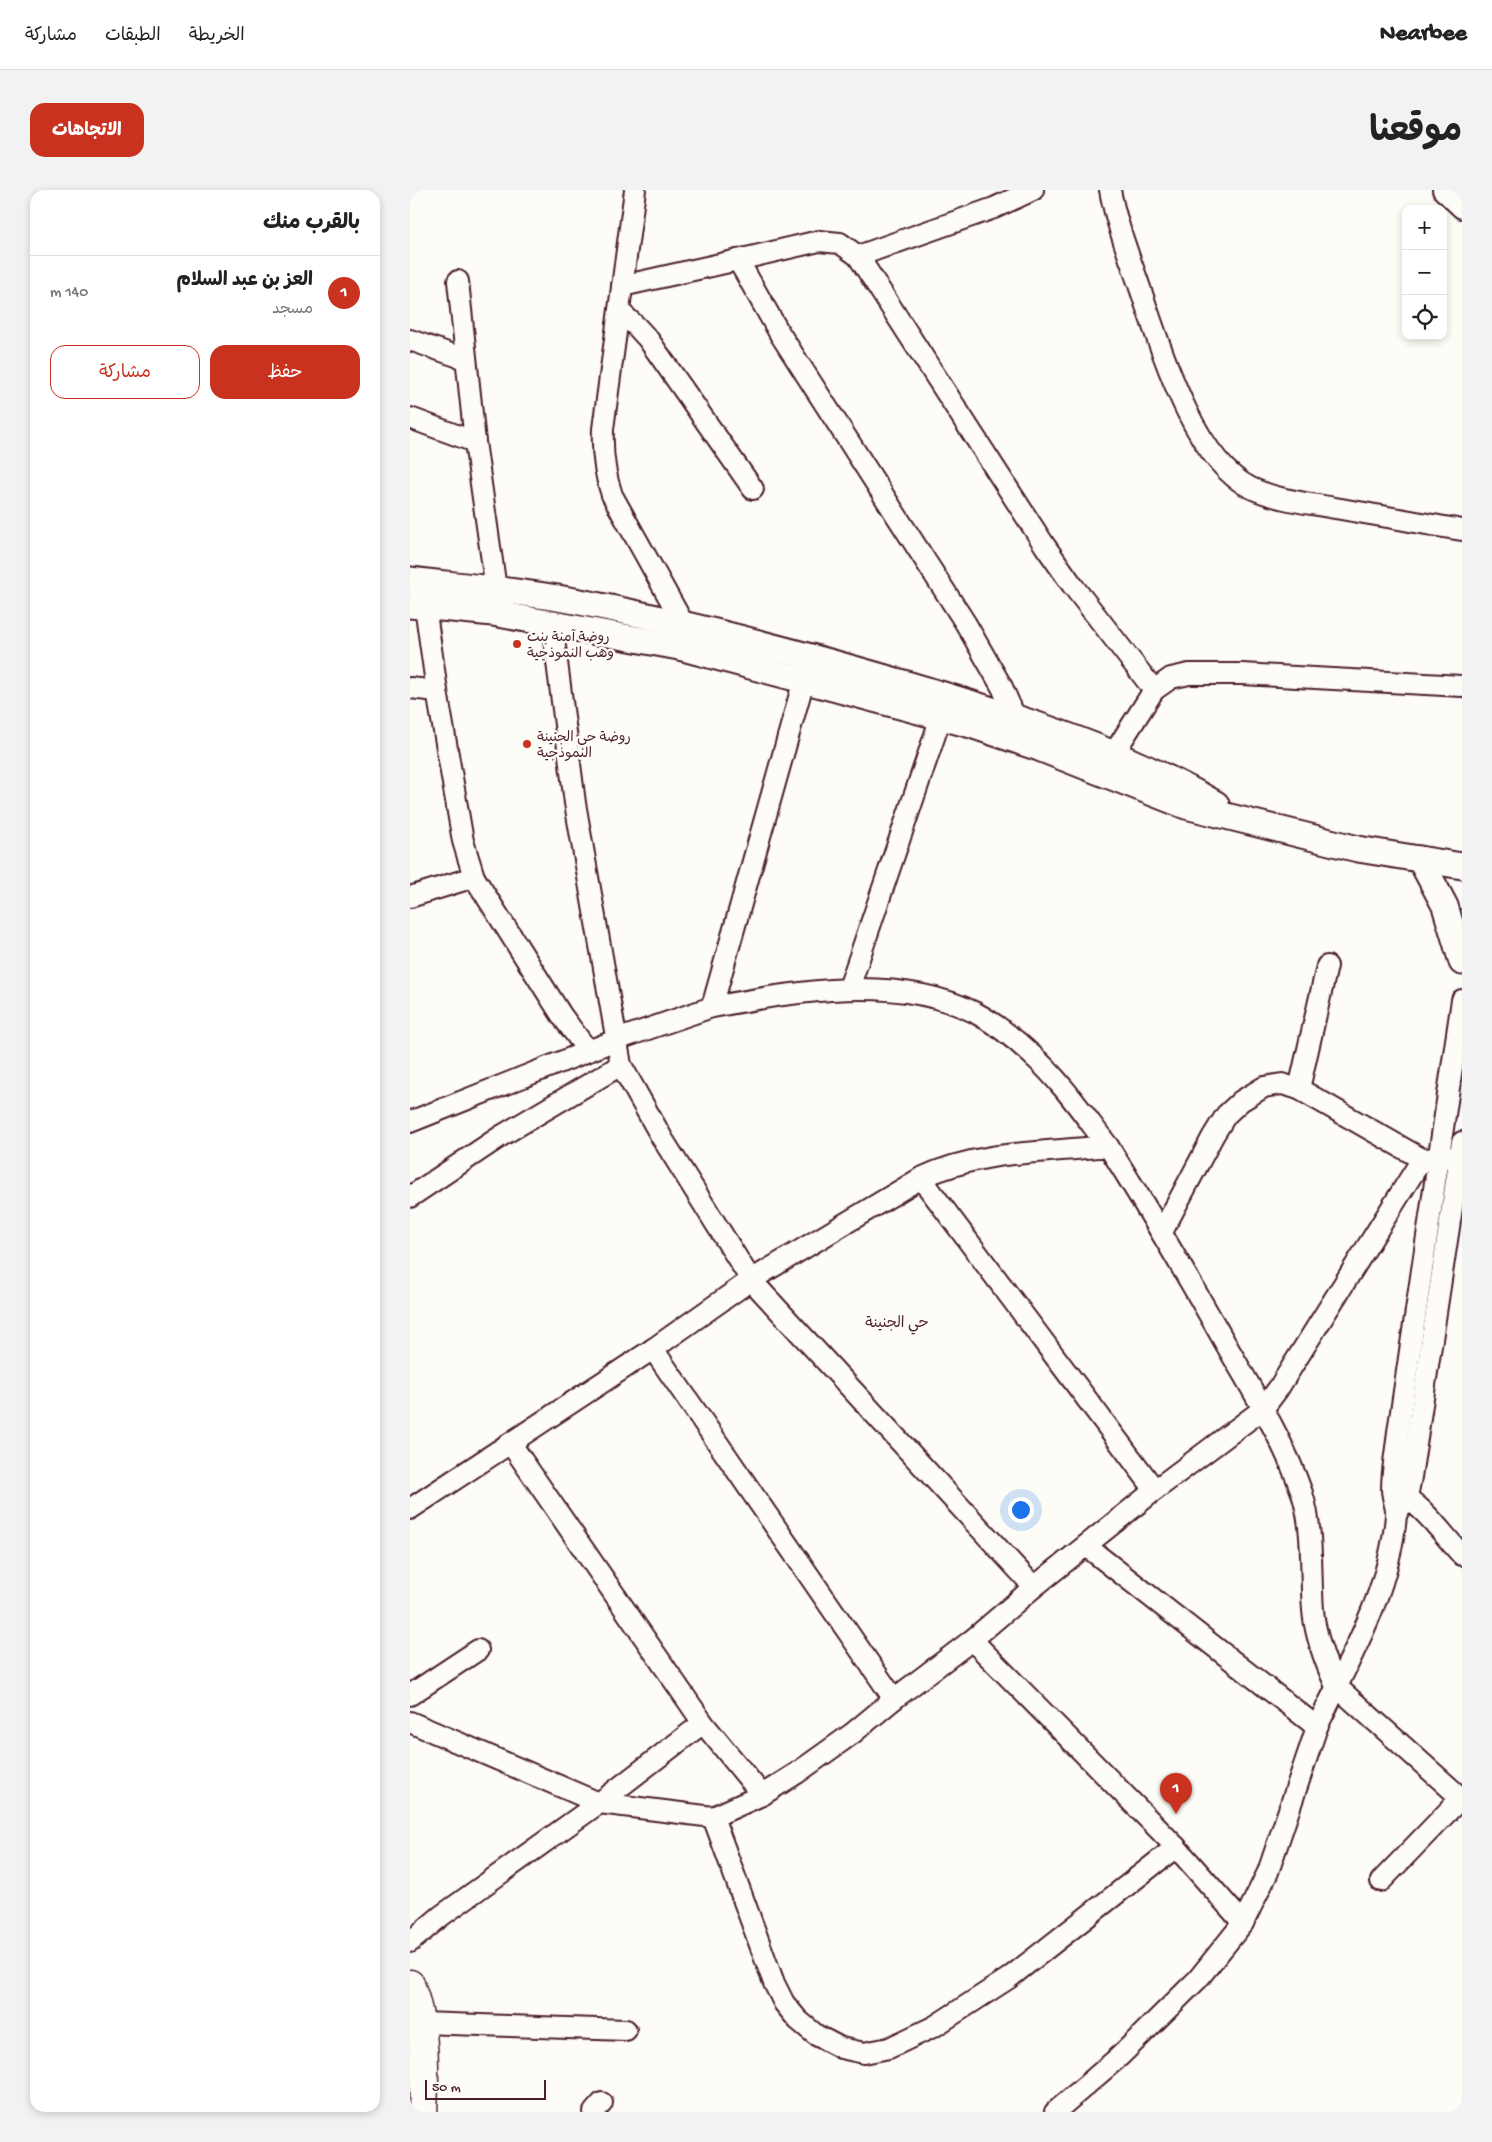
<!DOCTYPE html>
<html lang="ar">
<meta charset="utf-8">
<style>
body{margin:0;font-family:"Gochi Hand","Playpen Sans Arabic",sans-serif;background:#f2f2f2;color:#222;direction:rtl}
.controls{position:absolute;right:15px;top:15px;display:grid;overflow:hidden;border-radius:10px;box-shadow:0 2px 8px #0003}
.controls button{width:45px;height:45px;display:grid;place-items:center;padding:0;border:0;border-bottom:1px solid #e0e0e0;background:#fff;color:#222;font:25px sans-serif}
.scale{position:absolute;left:15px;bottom:12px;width:121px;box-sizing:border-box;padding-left:5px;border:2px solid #4a1f2b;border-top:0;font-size:14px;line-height:18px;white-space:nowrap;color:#4a1f2b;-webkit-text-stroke:4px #fdfcf7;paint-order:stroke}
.you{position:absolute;left:610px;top:1319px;width:18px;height:18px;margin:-12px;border:4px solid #fff;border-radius:50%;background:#1a73e8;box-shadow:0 0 0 8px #1a73e833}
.badge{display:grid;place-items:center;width:32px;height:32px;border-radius:50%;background:#c8321e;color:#fff;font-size:16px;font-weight:700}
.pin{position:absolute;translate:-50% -41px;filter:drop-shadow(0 1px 2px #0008)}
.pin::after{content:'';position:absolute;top:26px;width:18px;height:15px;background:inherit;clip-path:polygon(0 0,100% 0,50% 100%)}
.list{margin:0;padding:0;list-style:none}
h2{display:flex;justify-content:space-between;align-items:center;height:65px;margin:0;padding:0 20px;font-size:21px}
h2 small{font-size:16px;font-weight:400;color:#767676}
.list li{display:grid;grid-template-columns:32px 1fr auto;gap:15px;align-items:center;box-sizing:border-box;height:75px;padding:0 20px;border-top:1px solid #e0e0e0}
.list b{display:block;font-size:19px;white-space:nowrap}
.list p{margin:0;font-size:16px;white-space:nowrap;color:#767676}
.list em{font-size:16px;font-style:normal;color:#767676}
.actions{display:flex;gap:10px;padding:15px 20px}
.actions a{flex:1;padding:11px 0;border:1px solid #c8321e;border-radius:15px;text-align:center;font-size:18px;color:#c8321e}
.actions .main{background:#c8321e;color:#fff}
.icon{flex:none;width:28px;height:28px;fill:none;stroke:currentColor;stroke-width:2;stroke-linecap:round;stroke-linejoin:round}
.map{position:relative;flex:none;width:1052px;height:1922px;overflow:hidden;direction:ltr;border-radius:15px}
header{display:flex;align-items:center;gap:30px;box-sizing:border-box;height:70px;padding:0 25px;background:#fff;border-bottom:1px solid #e0e0e0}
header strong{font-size:24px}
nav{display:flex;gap:28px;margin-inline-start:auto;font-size:18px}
.intro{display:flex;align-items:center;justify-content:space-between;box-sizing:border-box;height:120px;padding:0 30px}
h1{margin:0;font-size:35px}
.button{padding:12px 22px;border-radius:15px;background:#c8321e;color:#fff;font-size:18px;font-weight:700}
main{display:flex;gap:30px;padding:0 30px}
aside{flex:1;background:#fff;border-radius:15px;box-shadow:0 2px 8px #0003}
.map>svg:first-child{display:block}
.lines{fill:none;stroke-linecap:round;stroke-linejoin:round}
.minor-casing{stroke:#4a1f2b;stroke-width:24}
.tertiary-casing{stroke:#4a1f2b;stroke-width:29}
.secondary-casing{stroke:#4a1f2b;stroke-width:31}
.minor{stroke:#fdfcf7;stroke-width:20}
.tertiary{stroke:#fdfcf7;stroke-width:25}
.secondary{stroke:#fdfcf7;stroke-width:28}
.poi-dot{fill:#c8321e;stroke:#fdfcf7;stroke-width:2}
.labels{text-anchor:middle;stroke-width:5;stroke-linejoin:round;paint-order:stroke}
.poi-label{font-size:14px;fill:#4a1f2b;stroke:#fdfcf7;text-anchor:start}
.neighbourhood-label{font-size:15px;fill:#4a1f2b;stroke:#fdfcf7}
</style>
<header>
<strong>Nearbee</strong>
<nav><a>الخريطة</a><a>الطبقات</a><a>مشاركة</a></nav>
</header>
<div class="intro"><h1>موقعنا</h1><a class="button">الاتجاهات</a></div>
<main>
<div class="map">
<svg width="1052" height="1922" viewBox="0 0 1052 1922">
<rect width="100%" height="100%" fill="#fdfcf7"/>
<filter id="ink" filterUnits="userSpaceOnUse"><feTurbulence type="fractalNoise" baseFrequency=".02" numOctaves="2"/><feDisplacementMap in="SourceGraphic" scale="10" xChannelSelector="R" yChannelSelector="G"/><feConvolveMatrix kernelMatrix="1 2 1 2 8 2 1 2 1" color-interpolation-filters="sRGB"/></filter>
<g filter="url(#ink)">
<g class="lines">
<defs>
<g id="minor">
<path d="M225,0l-32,239c-1,24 1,44 9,66l71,128"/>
<path d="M700,0c6,33 19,66 30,98 20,58 53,172 111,200 26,12 57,15 84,20 43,7 85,15 127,22"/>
<polyline points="1033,0 1052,18"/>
<polyline points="448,66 584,18 623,0"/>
<polyline points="328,70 409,51 430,53 448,66 635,356 663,396 744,500"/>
<polyline points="48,91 65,252 86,399"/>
<polyline points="212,96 328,70 370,144 556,434 592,497 605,527 607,536"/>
<polyline points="209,121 227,137 238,149 343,299"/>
<polyline points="0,150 55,169"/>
<polyline points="0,228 65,252"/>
<polyline points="142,433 165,613 211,875 252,948 341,1090 624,1397"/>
<path d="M394,490l-92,327c83,-15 182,-34 262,5 21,11 41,27 58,43 29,26 52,60 76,91"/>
<polyline points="0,498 27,501"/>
<polyline points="704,563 744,500 761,488 779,484 832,484 1052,496"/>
<polyline points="64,687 152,826 178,861"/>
<polyline points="0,707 64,687 53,651 27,501 15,416"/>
<polyline points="439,798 531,527"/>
<polyline points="889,899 917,776"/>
<polyline points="0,932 206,850 302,817"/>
<polyline points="511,988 745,1300"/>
<polyline points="0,1007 91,946 211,875"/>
<polyline points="752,1042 803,946 816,925 831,911 854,897 872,894 889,899 1012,969 1050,967"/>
<polyline points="243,1159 484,1509"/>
<polyline points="101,1254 293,1533 352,1605"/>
<path d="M986,1302c27,12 46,42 66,63"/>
<path d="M0,1319l243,-160 98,-69 170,-102c58,-28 124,-25 187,-32 42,66 81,133 120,202 27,47 56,93 74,145 12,38 8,78 11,117 2,26 12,52 23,76l125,112"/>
<polyline points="987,1323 997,1307 1001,1287 1052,952"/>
<path d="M676,1356l231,181c32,-67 73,-136 79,-212 1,-8 -4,-17 -4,-26 0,-19 4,-38 6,-57l64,-432"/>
<polyline points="562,1450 766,1657 833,1733"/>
<polyline points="0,1505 68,1460"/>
<polyline points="0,1532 189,1613 303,1627 352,1605 387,1583 443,1543 484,1509 562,1450 624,1397 745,1300 853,1219 868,1199 1012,969"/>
<polyline points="303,1627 364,1793 374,1813 388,1830 406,1845 431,1858 454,1863 479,1858 525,1836 599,1788 766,1657"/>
<polyline points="971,1691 1052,1607"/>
<polyline points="0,1752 31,1726 189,1613 293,1533"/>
<polyline points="12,1833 216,1840"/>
<polyline points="184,1922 192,1913"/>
<polyline points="645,1922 710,1866 788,1789 833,1733 858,1682 907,1537"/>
</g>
<g id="tertiary">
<path d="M0,390c60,7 121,12 180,24 108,21 214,50 320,81 105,31 211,64 306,119"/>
<polyline points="0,415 83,423 269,457 561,535 629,558 776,616 948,659 1052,676"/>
<polyline points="1010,669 1035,716 1052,772"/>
</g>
<path id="secondary" d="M0,1794c16,43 15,83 13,128"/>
</defs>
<!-- minor casing -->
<use href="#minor" class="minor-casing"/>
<!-- tertiary casing -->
<use href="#tertiary" class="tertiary-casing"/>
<!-- secondary casing -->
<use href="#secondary" class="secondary-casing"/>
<!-- minor -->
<use href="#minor" class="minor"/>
<!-- tertiary -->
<use href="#tertiary" class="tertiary"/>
<!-- secondary -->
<use href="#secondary" class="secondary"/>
</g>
</g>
<!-- markers -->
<g class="poi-dot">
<circle cx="107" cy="454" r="5"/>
<circle cx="117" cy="554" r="5"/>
</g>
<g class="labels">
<!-- poi labels -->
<g class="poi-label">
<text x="117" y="451">روضة آمنة بنت<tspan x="117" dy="16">وهب النموذجية</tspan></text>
<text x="127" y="551">روضة حي الجنينة<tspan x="127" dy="16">النموذجية</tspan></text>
</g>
<!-- neighbourhood labels -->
<g class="neighbourhood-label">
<text x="487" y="1137">حي الجنينة</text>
</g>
</g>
</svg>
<div class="controls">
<button>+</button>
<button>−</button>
<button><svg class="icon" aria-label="locate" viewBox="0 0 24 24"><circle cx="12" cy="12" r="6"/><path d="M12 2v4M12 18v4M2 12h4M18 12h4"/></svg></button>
</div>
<div class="scale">50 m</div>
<div class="you"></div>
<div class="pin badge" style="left:766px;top:1624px">1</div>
</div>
<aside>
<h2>بالقرب منك<small></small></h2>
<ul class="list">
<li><span class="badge">1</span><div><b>العز بن عبد السلام</b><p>مسجد</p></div><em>140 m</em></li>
</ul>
<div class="actions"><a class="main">حفظ</a><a>مشاركة</a></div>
</aside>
</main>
